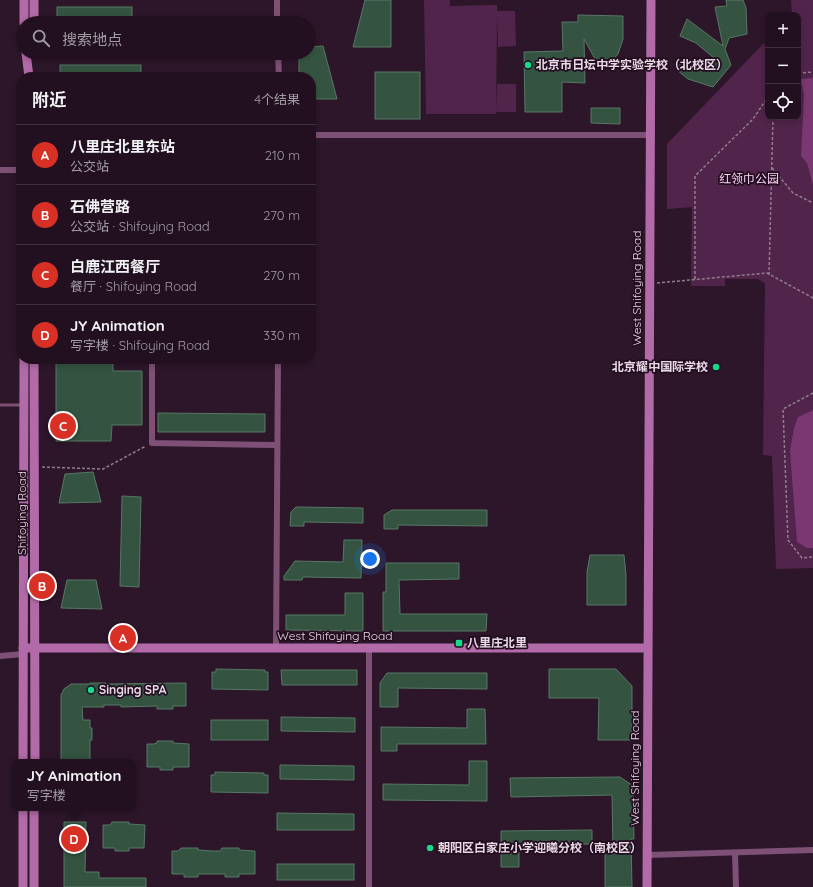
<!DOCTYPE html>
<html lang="zh">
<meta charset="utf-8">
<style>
body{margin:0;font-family:Quicksand,"Noto Sans SC",sans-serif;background:#2e1e2d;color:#f1f3f6}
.controls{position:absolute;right:12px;top:12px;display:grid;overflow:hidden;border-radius:8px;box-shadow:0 2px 6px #0003}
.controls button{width:36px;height:36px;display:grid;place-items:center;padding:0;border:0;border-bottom:1px solid #3f303e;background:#221020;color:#f1f3f6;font:20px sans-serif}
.you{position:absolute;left:370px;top:559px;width:14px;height:14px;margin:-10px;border:3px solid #fff;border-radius:50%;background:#1a73e8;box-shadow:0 0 0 6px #1a73e833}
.badge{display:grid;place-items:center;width:26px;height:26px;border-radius:50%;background:#d93025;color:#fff;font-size:13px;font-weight:700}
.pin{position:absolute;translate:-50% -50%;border:2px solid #fff;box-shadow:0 1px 4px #0006}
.popup{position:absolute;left:12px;top:759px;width:124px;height:52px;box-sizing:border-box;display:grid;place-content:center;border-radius:8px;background:#221020;filter:drop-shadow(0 1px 3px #0005);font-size:13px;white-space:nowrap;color:#a29da5}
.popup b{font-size:15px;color:#f1f3f6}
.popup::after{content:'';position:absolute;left:50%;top:100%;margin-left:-8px;border:8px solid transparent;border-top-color:#221020}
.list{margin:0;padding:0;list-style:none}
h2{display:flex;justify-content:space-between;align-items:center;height:52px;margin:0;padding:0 16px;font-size:17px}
h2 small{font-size:13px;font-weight:400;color:#a29da5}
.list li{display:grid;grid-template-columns:26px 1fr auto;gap:12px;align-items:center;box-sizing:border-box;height:60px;padding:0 16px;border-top:1px solid #3f303e}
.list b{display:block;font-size:15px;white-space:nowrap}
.list p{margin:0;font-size:13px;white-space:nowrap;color:#a29da5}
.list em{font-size:13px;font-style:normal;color:#a29da5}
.icon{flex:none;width:22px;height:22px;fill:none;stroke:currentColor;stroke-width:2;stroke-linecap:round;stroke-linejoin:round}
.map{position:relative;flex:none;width:813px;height:887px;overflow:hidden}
.search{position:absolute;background:#221020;box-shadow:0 2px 6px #0003;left:16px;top:16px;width:300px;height:44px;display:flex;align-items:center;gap:10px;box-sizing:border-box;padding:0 14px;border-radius:22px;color:#a29da5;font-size:15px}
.panel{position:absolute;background:#221020;box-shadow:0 2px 6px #0003;left:16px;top:72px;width:300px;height:292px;border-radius:16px}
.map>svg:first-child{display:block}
.green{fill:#51254b}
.water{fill:#7a3771}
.building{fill:#345441;stroke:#577864}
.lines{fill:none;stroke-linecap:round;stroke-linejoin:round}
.path{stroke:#907d8d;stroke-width:1.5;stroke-dasharray:3 2;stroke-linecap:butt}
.lane{stroke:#7e5076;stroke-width:3}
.street{stroke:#7e5076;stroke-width:6}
.secondary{stroke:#b36aa8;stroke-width:9}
.poi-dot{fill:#16d989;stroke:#230d20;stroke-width:1.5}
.labels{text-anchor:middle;stroke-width:3.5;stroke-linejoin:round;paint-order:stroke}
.poi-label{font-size:12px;font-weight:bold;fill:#e9d9e6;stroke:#230d20;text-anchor:start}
.park-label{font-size:12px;fill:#fbd3f3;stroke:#230d20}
.street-label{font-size:12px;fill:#e9d9e6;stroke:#230d20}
</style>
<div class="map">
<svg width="813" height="887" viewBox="0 0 813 887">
<rect width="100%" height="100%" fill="#2d162a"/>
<!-- green -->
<g class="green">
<polygon points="424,0 450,0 450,6 497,5 497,11 515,11 516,46 498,47 497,16 496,114 426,114"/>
<polygon points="791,0 813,0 813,568 776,569 772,456 763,455 765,283 758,279 725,279 725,286 691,286 692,207 667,209 667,144 763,44 768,43 768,117 798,117 798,15 792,15"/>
<polygon points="497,84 516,84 516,112 496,112"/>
</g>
<!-- water -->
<g class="water">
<polygon points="813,78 813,185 807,163 801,156 804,96 801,79"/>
<polygon points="813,410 813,548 807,548 797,542 790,451 794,428 798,417"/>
</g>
<!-- building -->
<g class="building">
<polygon points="365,0 391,0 391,47 353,47"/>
<polygon points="726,0 743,0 746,8 747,34 729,38 725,49 731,65 713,87 688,79 677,70 681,61 709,71 714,58 696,43 680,36 687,19 723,46 715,7 727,6"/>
<rect x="57" y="7" width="75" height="16"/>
<polygon points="578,15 623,16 623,39 618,54 612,61 599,66 584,39 585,83 562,82 562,112 525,112 524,52 563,51 562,22 578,22"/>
<polygon points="323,46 337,99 311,99 311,77 299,77 299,53 309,53 309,47"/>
<rect x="60" y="65" width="81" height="12"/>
<rect x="375" y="72" width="45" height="47"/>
<polygon points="591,108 620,108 620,124 591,123"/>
<polygon points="56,359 113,360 113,371 142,371 142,425 112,425 111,441 56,441"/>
<polygon points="158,413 265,414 265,432 158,432"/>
<polygon points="93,472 101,502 59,503 65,474"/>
<polygon points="122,496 141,497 139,587 120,586"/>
<polygon points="296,507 363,508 363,523 304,522 304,526 290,526 291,512"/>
<polygon points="392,510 487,510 487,526 398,525 398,529 384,529 384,515"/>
<polygon points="344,540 362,540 361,578 303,577 302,580 284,580 284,576 295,561 343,562"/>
<polygon points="590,555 624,555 626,575 626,605 587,605 587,572"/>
<polygon points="386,563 459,563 459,579 399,580 400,614 487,614 486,631 383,631 383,592 386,592"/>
<polygon points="67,580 96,580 102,609 61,608"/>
<polygon points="345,593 363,593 363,631 286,630 286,615 345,615"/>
<polygon points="216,669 265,670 265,672 268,672 268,690 212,689 212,672 216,672"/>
<polygon points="549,669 616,669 632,686 632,740 598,740 599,698 549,698"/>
<polygon points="281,670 357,670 357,685 282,685"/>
<polygon points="387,673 487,673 487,689 398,688 398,707 380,707 380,683"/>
<polygon points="90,683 106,683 106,684 186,683 186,706 173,706 173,709 157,709 157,706 121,707 121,705 104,705 104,707 82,707 83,720 90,720 90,728 92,728 92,740 90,740 90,762 61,762 61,695 64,689 71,684 90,684"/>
<polygon points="467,709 485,709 486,744 397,744 397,751 381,751 381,727 467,728"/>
<polygon points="281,717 355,718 355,732 281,731"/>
<rect x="211" y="720" width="57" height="20"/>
<polygon points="157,741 173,741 173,743 189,744 189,767 173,767 173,770 160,770 160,767 147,767 147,744 154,744 157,743"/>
<polygon points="469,761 487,761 487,801 383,800 383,784 469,785"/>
<polygon points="280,765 354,766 354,780 280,779"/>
<polygon points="215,772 264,773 264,775 268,775 268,793 211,792 211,775 215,775"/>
<polygon points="620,777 633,786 634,839 631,839 632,887 605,887 605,850 613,850 612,795 511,797 510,778"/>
<polygon points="277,813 354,814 354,830 277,830"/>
<polygon points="64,822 86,822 85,872 99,872 99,878 146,878 146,887 64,887"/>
<polygon points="112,822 129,822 129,824 145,825 144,848 129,848 129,851 115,851 115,848 103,848 103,825 110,825"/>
<polygon points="592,830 592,844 519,845 519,867 501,867 501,831"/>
<polygon points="181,848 198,848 198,850 213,851 220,851 222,848 239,848 239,850 255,851 255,874 239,874 239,877 225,877 225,874 198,874 198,877 184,877 184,874 172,874 172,851 178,851"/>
<rect x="277" y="864" width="77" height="16"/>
</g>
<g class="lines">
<!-- path -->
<g class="path">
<polyline points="798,73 813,72"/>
<polyline points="772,168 793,193 813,203"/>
<polyline points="769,275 773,117"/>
<polyline points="695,279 695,176 753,119 768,97"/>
<polyline points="657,283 767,273 813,298"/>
<polyline points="813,393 783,409 788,540 802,558 813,557"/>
<polyline points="42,467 103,469 146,446"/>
</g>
<!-- lane -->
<polyline class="lane" points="0,405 22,405"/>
<!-- street -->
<g class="street">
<polyline points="277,0 277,23"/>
<polyline points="278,53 279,77"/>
<polyline points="311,135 650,135"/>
<polyline points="0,170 21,170"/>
<polyline points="152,359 152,443 277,445"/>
<polyline points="276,648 278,359"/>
<polyline points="369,648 369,887"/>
<polyline points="0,656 23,654"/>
<polyline points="735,853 736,887"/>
<polyline points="647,855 813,850"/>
</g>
<!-- secondary -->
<g class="secondary">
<polyline points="34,0 34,23"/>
<polyline points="24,23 24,0"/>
<polyline points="26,53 29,77"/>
<polyline points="34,359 35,762"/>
<polyline points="23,648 647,648"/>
<polyline points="23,762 24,359"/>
<polyline points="23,887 23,808"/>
<polyline points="34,887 34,808"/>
<polyline points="647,887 651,0"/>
</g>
</g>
<!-- markers -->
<g class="poi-dot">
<circle cx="528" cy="65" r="4"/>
<circle cx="716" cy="367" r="4"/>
<rect x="455" y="639" width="8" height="8" rx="2"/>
<circle cx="91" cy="690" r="4"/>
<circle cx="430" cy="848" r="4"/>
</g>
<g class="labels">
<!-- poi labels -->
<g class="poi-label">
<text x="536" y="69">北京市日坛中学实验学校（北校区）</text>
<text x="708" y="371" text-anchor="end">北京耀中国际学校</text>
<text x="467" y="647">八里庄北里</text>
<text x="99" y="694">Singing SPA</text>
<text x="438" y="852">朝阳区白家庄小学迎曦分校（南校区）</text>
</g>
<!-- park labels -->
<g class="park-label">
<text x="749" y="183">红领巾公园</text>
</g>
<!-- street labels -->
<g class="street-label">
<text transform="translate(637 288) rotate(-90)" y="4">West Shifoying Road</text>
<text transform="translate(22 513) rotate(-90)" y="4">Shifoying Road</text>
<text x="335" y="640">West Shifoying Road</text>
<text transform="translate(635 768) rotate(-90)" y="4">West Shifoying Road</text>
</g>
</g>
</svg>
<div class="controls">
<button>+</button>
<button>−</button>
<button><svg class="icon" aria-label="locate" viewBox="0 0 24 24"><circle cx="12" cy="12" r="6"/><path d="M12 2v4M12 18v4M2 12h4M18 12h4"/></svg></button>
</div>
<div class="you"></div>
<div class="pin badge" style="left:123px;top:638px">A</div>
<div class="pin badge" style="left:42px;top:586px">B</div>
<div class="pin badge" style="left:63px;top:426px">C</div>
<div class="pin badge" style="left:74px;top:839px">D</div>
<div class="popup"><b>JY Animation</b>写字楼</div>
<div class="search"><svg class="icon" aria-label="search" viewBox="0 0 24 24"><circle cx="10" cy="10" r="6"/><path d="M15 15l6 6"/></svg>搜索地点</div>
<section class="panel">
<h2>附近<small>4个结果</small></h2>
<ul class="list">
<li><span class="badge">A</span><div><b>八里庄北里东站</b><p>公交站</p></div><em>210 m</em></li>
<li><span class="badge">B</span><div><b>石佛营路</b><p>公交站 · Shifoying Road</p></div><em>270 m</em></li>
<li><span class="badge">C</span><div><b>白鹿江西餐厅</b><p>餐厅 · Shifoying Road</p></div><em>270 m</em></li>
<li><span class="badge">D</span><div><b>JY Animation</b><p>写字楼 · Shifoying Road</p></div><em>330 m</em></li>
</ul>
</section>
</div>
